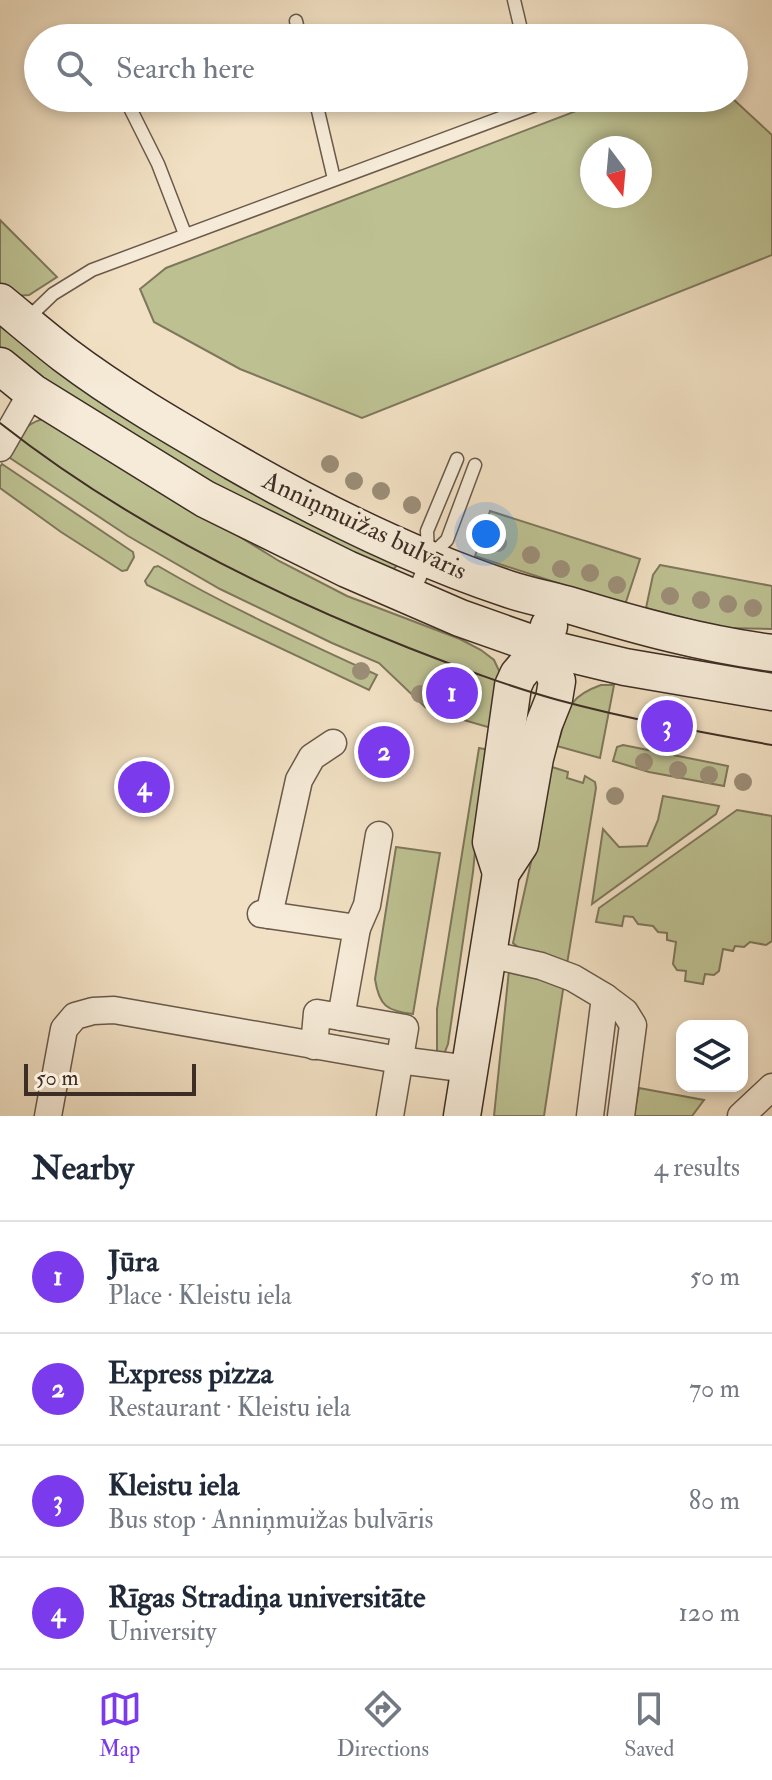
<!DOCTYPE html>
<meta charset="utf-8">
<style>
body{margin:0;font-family:"IM FELL Double Pica",serif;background:#f2f2f3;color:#1f2937}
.controls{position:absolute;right:24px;bottom:24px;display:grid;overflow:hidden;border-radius:16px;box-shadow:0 4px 12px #0003}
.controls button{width:72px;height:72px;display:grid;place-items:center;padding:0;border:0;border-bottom:2px solid #e0e1e3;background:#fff;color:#1f2937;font:40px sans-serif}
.compass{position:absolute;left:580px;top:136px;width:72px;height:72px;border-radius:50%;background:#fff;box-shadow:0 4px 12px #0003;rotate:164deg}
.scale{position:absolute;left:24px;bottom:20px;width:172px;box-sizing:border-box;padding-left:8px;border:4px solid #3e2d25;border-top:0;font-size:22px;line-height:28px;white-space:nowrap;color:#3e2d25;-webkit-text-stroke:6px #f6ebd8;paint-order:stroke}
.you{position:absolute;left:486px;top:534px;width:28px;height:28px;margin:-20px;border:6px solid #fff;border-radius:50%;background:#1a73e8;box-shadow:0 0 0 12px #1a73e833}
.badge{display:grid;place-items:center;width:52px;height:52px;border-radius:50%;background:#7c3aed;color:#fff;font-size:26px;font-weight:700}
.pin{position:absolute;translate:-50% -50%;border:4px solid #fff;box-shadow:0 2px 8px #0006}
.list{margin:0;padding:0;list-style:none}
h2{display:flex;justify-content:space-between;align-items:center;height:104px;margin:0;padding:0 32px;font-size:34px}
h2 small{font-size:26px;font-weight:400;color:#747a83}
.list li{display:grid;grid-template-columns:52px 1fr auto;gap:24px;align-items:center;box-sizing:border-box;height:112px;padding:0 32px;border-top:2px solid #e0e1e3}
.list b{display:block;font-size:30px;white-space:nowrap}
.list p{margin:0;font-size:26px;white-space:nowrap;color:#747a83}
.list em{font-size:26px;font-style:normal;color:#747a83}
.icon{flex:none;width:44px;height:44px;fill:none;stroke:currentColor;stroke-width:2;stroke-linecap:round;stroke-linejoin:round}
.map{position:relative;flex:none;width:772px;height:1116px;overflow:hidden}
.search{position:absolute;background:#fff;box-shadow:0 4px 12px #0003;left:24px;right:24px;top:24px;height:88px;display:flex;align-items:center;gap:20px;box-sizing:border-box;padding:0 28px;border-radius:44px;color:#747a83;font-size:30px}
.sheet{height:552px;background:#fff}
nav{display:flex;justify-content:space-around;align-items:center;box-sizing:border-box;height:112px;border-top:2px solid #e0e1e3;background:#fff;font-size:22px;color:#747a83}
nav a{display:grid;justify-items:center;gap:4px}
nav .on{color:#7c3aed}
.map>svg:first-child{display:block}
.green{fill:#bdc192;stroke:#7e775c;stroke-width:2;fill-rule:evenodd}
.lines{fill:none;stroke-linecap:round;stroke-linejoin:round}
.lane-casing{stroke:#6b5a4c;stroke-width:15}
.street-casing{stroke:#6b5a4c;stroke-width:29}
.secondary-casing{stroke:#3e2d25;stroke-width:39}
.lane{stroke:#f6ebd8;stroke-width:12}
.street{stroke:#f6ebd8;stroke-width:26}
.secondary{stroke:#f6ebd8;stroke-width:36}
.tram{stroke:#3e2d25;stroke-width:2}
.tree{fill:#9c8e78}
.labels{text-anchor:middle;stroke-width:8;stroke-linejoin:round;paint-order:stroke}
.street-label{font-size:26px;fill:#3e2d25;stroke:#f6ebd8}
</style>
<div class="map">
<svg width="772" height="1116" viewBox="0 0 772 1116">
<rect width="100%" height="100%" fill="#f1e0c3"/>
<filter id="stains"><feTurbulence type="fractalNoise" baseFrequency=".0025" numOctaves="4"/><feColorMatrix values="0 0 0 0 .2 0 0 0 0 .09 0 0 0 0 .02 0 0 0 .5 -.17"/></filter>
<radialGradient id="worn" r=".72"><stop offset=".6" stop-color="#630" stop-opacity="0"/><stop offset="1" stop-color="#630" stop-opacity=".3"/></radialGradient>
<!-- green -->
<g class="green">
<path d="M610,98h122l40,37v120l-410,163 -122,-49 -86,-47 -14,-33 26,-21zM592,148h48v48h-48z"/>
<polygon points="0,220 57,277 29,295 14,296 0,285"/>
<polygon points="0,320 400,563 391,571 211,487 40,380 0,348"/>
<path d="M49,418l230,143 68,35 113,43 21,11 13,10 8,17 -4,53 -48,-14 8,-32 -23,-8 -10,31 -46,-44 -47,-20 -112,-54 -92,-53 -121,-80c13,-20 17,-35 42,-38z"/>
<polygon points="2,464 133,552 134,557 127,570 122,571 61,532 0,488 0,467"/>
<polygon points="490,511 640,559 625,605 475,556"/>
<polygon points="660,565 772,586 772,629 723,628 646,608 653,575"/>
<path d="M158,566c70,41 145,75 219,109l-8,15 -222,-105 -2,-4 9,-14z"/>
<path d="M601,685h13l-14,73 -54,-15 6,-8 8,2c8,-30 10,-41 41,-52z"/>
<polygon points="623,745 728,766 724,786 649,772 613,761 617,747"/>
<polygon points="479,748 494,751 482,779 473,872 448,1044 444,1054 437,1055 437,1009"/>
<polygon points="542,764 568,772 567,778 583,783 585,776 595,782 596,788 567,964 524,952 513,943 545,799"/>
<polygon points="663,796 719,806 716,814 592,904 603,829 619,847 647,846 658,820"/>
<polygon points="737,810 772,816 772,941 766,945 750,942 744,947 735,946 733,951 723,949 719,971 714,975 705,974 703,984 685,981 686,971 677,970 673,964 676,942 667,940 667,933 658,932 653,926 638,924 633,917 624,916 622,926 596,922 599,908"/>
<path d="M396,847l44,6 -27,161c-26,-3 -34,-8 -38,-35z"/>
<polygon points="509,970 564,983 544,1116 494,1116"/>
<polygon points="639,1088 704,1100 692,1116 634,1116"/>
</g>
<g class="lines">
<defs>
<g id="lane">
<polyline points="514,0 523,38"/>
<polyline points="296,21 300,38"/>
<polyline points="65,36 68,38"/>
<polyline points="125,98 158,164 185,234"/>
<polyline points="315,98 334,179"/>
<polyline points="26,320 53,294 92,270 538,104 536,98"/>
<polyline points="428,555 427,531 457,459"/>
<polyline points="413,594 428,558 447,540 475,465"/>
</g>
<g id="street">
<polyline points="0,448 32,392"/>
<polyline points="261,914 357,928 341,1017 317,1013 314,1046"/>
<polyline points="269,915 299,780 312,757 333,743"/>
<polyline points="357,928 367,905 379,835"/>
<polyline points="488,954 541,966 573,978 605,997 590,1116"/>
<polyline points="605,997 625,1012 633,1025 621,1116"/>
<polyline points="341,1017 405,1028 390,1116"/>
<polyline points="48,1116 64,1029 75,1016 93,1011 114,1010 399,1060 469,1069"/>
<polyline points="741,1116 772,1087"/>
</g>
<g id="secondary">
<path d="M0,302c22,18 43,36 65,53 53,40 112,74 169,107 87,50 178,95 274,127 21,7 43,11 64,17 66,20 132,38 200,47"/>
<polyline points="0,366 32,392 205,499 347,569 460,618 542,647 625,667 772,692"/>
<polyline points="501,873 491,842 513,686 518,675 542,647 549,626"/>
<polyline points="462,1116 501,873 520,844 535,758 544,724 554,699 557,681 542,647"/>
</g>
</defs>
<!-- lane casing -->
<use href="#lane" class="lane-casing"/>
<!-- street casing -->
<use href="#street" class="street-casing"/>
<!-- secondary casing -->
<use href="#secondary" class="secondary-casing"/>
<!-- lane -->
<use href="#lane" class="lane"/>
<!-- street -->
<use href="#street" class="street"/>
<!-- secondary -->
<use href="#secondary" class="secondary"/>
<!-- tram -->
<path class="tram" d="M0,423c123,97 264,168 409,225 49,19 98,38 149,52 70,19 142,32 214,45"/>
</g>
<!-- trees -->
<g class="tree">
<circle cx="330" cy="464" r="9"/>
<circle cx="354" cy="481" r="9"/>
<circle cx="381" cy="491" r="9"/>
<circle cx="412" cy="505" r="9"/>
<circle cx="498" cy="543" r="9"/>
<circle cx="531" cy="555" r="9"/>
<circle cx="561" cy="569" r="9"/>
<circle cx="590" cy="573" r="9"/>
<circle cx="617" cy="585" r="9"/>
<circle cx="670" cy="596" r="9"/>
<circle cx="701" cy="600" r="9"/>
<circle cx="728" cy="604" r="9"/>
<circle cx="753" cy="608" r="9"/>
<circle cx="361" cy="671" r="9"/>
<circle cx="420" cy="694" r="9"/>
<circle cx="644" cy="762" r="9"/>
<circle cx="678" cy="770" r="9"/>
<circle cx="709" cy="775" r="9"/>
<circle cx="743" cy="782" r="9"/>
<circle cx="615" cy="796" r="9"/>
</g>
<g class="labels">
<!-- street labels -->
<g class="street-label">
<text transform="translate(365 525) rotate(25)" y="9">Anniņmuižas bulvāris</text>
</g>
</g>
<rect width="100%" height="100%" filter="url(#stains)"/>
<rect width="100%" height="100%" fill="url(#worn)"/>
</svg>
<div class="controls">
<button><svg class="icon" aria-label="layers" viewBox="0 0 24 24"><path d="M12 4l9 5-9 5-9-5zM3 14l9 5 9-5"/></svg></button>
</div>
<svg class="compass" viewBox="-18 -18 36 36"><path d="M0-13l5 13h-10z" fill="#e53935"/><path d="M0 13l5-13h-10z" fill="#747a83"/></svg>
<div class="scale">50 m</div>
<div class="you"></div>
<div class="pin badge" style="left:452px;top:693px">1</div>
<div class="pin badge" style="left:384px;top:752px">2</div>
<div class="pin badge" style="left:667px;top:726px">3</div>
<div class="pin badge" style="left:144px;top:787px">4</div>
<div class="search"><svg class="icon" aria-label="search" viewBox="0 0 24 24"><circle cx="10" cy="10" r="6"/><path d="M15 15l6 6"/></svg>Search here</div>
</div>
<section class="sheet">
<h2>Nearby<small>4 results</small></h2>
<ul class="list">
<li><span class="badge">1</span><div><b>Jūra</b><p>Place · Kleistu iela</p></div><em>50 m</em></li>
<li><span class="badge">2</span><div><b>Express pizza</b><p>Restaurant · Kleistu iela</p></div><em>70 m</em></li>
<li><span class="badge">3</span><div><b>Kleistu iela</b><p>Bus stop · Anniņmuižas bulvāris</p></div><em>80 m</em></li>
<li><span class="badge">4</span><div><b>Rīgas Stradiņa universitāte</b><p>University</p></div><em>120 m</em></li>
</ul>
</section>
<nav>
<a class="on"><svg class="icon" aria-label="map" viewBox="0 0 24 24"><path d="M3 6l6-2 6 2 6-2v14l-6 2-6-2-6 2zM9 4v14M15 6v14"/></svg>Map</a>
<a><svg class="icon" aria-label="directions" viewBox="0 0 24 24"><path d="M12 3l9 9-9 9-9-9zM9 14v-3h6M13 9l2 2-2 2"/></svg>Directions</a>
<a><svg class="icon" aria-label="saved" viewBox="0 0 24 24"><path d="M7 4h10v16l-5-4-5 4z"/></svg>Saved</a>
</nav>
